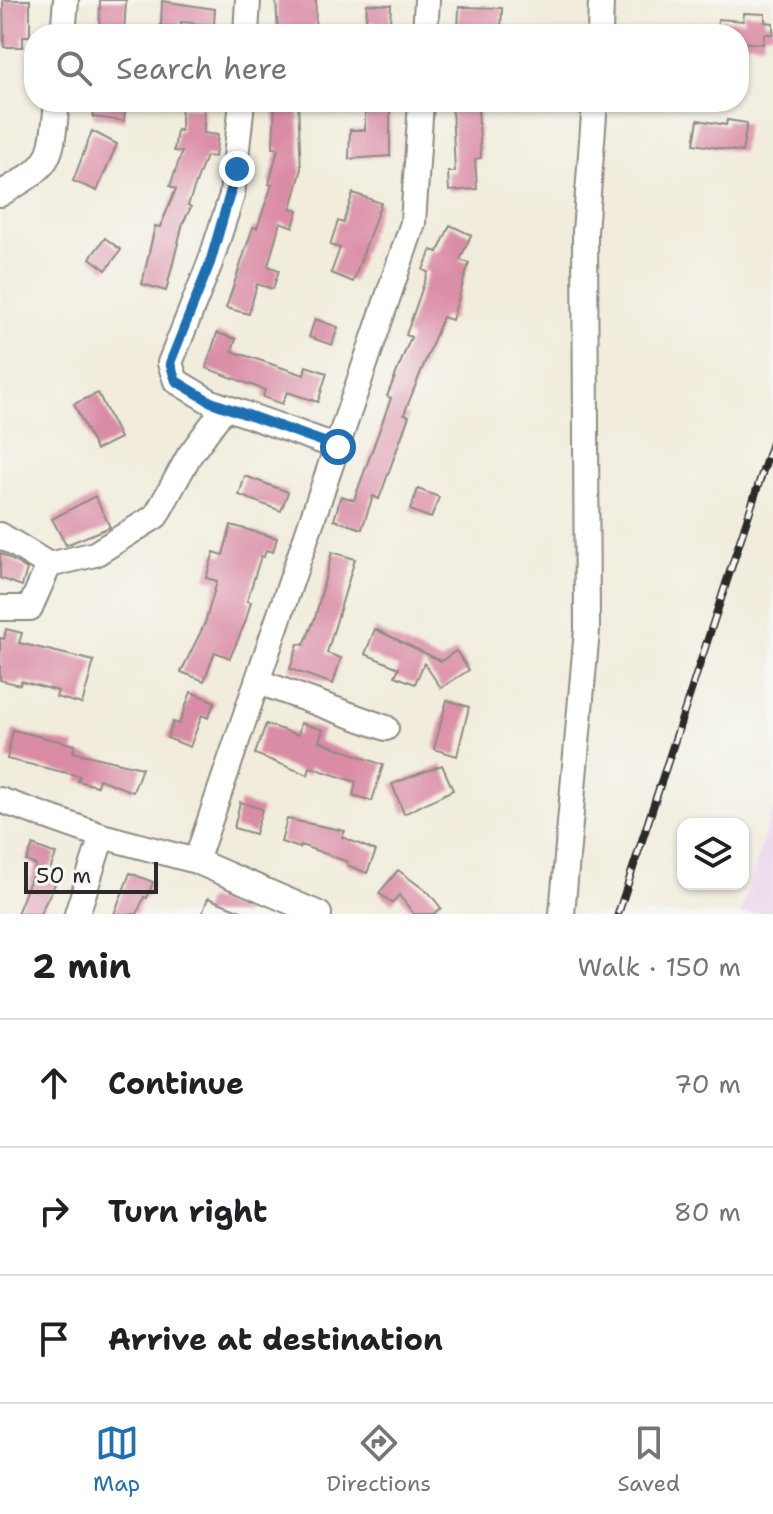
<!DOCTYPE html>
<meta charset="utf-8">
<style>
body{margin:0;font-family:"Shantell Sans",sans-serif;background:#f6f6f6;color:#202124}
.controls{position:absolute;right:24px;bottom:24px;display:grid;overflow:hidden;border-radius:16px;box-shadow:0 2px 6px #0004}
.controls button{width:72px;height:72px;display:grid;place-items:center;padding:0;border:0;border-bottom:2px solid #e0e0e0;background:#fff;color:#202124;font:40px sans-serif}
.scale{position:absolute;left:24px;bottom:20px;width:134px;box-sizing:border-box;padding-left:8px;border:4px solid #2b2b2b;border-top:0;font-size:22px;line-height:28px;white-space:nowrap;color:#2b2b2b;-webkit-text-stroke:6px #f6f6f2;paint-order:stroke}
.stop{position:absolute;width:24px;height:24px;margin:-18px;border:6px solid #1f6fb2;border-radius:50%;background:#fff}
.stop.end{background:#1f6fb2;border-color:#fff;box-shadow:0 2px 8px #0008}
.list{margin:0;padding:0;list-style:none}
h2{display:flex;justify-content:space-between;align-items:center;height:104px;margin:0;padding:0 32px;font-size:34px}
h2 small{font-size:26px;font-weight:400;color:#757577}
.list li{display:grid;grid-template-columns:52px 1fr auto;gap:24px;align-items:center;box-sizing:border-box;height:128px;padding:0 32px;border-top:2px solid #e0e0e0}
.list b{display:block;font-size:30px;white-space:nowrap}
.list em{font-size:26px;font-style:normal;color:#757577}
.icon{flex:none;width:44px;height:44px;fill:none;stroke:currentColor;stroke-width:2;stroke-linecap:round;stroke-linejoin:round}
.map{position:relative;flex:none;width:773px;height:914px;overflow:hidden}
.search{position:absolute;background:#fff;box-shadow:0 2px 6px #0004;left:24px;right:24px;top:24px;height:88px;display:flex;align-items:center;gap:20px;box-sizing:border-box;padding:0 28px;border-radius:32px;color:#757577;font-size:30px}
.sheet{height:488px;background:#fff}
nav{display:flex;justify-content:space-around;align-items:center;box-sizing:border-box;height:112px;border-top:2px solid #e0e0e0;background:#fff;font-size:22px;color:#757577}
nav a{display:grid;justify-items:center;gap:4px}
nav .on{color:#1f6fb2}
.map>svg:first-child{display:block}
.built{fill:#ead1ec}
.building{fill:#da8ba5}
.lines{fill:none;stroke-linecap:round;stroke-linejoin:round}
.minor-casing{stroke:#8e8c83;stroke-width:28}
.minor{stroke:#fff;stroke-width:24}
.rail-casing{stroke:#2b2b2b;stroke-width:8}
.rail{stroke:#f6f6f2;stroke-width:5;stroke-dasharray:15;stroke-linecap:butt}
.route{stroke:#1f6fb2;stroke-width:10}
</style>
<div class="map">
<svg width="773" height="914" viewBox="0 0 773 914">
<rect width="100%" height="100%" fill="#f6f6f2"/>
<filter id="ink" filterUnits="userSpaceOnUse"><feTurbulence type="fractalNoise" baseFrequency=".0125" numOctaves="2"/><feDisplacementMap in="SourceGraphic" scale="16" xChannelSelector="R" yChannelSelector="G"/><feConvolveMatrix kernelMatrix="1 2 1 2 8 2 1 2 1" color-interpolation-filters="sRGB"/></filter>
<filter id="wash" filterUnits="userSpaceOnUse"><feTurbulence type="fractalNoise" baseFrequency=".006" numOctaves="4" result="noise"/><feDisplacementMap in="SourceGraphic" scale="32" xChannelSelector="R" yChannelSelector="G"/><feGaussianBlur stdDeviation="1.8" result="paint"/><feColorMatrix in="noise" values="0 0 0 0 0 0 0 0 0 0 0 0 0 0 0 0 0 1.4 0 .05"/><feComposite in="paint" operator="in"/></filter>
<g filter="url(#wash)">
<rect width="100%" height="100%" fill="#f1ecdb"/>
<!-- built -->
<polygon class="built" points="773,809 773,914 740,914"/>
<g id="blocks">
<!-- building -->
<g class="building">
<polygon points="3,0 30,0 30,36 23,36 23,47 4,47"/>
<polygon points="100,0 126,0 124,34 99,34"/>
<polygon points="276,0 316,0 315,34 278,34"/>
<polygon points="162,1 215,9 214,25 181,22 181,27 161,26"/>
<polygon points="367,4 391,5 390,23 366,22"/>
<polygon points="459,7 502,8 501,32 458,31"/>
<polygon points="744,13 765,14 765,22 773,23 773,34 764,34 763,44 739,42 739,34 717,34 718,19 743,21"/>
<polygon points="95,102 126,102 124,121 93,117"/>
<polygon points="275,102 298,102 301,172 291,208 298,210 293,227 280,222 268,266 279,270 273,289 257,284 249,314 226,308 253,227 257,228 272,185 269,184 278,148 273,148"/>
<polygon points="365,102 390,102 390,156 349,159 350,130 365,130"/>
<polygon points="452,106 478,107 481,158 475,159 477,189 449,191 448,172 455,172"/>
<polygon points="181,108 204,108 204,133 218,135 215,157 206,156 188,205 191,207 183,223 166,291 142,284 155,226 160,227 176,189 170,186 182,152 174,151 177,130 181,131"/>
<polygon points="698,120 726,125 727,120 747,123 742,152 694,144"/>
<polygon points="92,131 117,144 97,191 73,181"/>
<polygon points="353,193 381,203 353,282 331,273 340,248 330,245 338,221 343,223"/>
<polygon points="450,225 471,235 460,260 469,263 452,320 443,317 404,414 409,416 379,499 373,496 362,529 334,520 341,496 354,500 391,398 387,396 411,337 406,335 428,272 423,270 431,250 438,252"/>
<polygon points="105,238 121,250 106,270 90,258"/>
<polygon points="315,319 338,327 332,345 309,337"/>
<polygon points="217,333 236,339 232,351 304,375 306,366 327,373 318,402 287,392 282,404 263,397 265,390 206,368"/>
<polygon points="98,393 120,438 96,450 74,404"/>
<polygon points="245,476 288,492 281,511 239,495"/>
<polygon points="418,489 439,497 431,518 410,510"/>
<polygon points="95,496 110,527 66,545 52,519"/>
<polygon points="231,525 277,538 273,552 266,550 264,557 261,556 247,601 251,602 245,623 230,658 215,652 204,681 181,672 205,623 217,581 206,578 214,552 223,555"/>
<polygon points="332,552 355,559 327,653 341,658 333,684 290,669 298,644 304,645 315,618"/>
<polygon points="0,553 27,569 22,586 0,578"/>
<polygon points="6,629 22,633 19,643 94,661 82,704 56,697 58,691 21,681 20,685 0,680 0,638 4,639"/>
<polygon points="375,629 441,661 456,651 469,670 441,688 424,663 415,684 395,676 399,668 365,654"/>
<polygon points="191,692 215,702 208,718 202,715 190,747 167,738 173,722 179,724"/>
<polygon points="447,700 469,707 457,756 434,749"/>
<polygon points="301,723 323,730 319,741 383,765 372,801 353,795 356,782 310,767 308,775 255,754 266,724 298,735"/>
<polygon points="13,730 75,745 73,752 142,768 133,792 99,779 97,786 78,781 80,776 7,759"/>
<polygon points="442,765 453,790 404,814 392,784"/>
<polygon points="240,802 262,809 255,834 234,828"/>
<polygon points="287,819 345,831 342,837 376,851 367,873 347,865 348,862 301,845 300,848 281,842"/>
<polygon points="33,845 56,854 46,880 55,884 40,914 17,914 36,865 26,861"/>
<polygon points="398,870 430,894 441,908 433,914 414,914 399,895 392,903 379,893"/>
<polygon points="130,873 153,882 147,898 144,897 137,914 114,914"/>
<polygon points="208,898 246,913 246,914 202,914"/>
</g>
</g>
</g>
<g filter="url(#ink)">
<use href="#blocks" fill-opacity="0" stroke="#8e8c83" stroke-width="2"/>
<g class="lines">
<defs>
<g id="minor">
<polyline points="63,34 66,0"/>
<polyline points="246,34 248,0"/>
<polyline points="425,34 427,0"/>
<polyline points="600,34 601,0"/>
<polyline points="242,102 232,195 210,263 170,363 176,381 211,402 338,447"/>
<path d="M0,194c53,-30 51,-33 57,-92"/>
<polyline points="0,535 49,565 30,608 0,608"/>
<polyline points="49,565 95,554 156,516 189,456 225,407"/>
<polyline points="259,682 386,728"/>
<polyline points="0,800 102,836 196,861 319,914"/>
<polyline points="196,861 413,223 421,102"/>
<polyline points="77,914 102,836"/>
<polyline points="562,914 587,630 585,232 595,102"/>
</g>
</defs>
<!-- minor casing -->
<use href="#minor" class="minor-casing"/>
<!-- minor -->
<use href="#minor" class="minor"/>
<defs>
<polyline id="rail" points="618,914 773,440"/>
</defs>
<!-- rail casing -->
<use href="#rail" class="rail-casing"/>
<!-- rail -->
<use href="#rail" class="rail"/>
</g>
</g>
<g class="lines" filter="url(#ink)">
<!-- route -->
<polyline class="route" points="237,169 210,263 170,363 176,381 211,402 338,447"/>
</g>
</svg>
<div class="controls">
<button><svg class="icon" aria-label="layers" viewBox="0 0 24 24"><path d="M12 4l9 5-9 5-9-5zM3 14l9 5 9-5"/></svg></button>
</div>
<div class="scale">50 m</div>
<div class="stop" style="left:338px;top:447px"></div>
<div class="stop end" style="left:237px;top:169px"></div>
<div class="search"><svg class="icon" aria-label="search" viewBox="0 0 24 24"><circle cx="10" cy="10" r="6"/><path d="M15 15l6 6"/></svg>Search here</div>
</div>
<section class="sheet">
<h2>2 min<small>Walk · 150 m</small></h2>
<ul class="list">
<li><svg class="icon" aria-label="ahead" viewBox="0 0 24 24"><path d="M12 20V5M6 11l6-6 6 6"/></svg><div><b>Continue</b></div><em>70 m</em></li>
<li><svg class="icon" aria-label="right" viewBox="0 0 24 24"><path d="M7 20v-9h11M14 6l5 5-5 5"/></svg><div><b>Turn right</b></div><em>80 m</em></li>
<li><svg class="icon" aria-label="arrive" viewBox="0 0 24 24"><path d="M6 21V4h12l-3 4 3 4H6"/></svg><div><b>Arrive at destination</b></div></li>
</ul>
</section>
<nav>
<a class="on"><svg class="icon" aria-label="map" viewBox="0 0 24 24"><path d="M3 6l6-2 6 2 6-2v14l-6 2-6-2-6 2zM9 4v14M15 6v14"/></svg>Map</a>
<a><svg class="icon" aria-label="directions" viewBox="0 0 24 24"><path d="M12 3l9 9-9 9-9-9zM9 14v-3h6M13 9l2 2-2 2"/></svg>Directions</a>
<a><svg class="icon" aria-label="saved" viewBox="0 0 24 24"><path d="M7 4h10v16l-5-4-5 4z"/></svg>Saved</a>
</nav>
